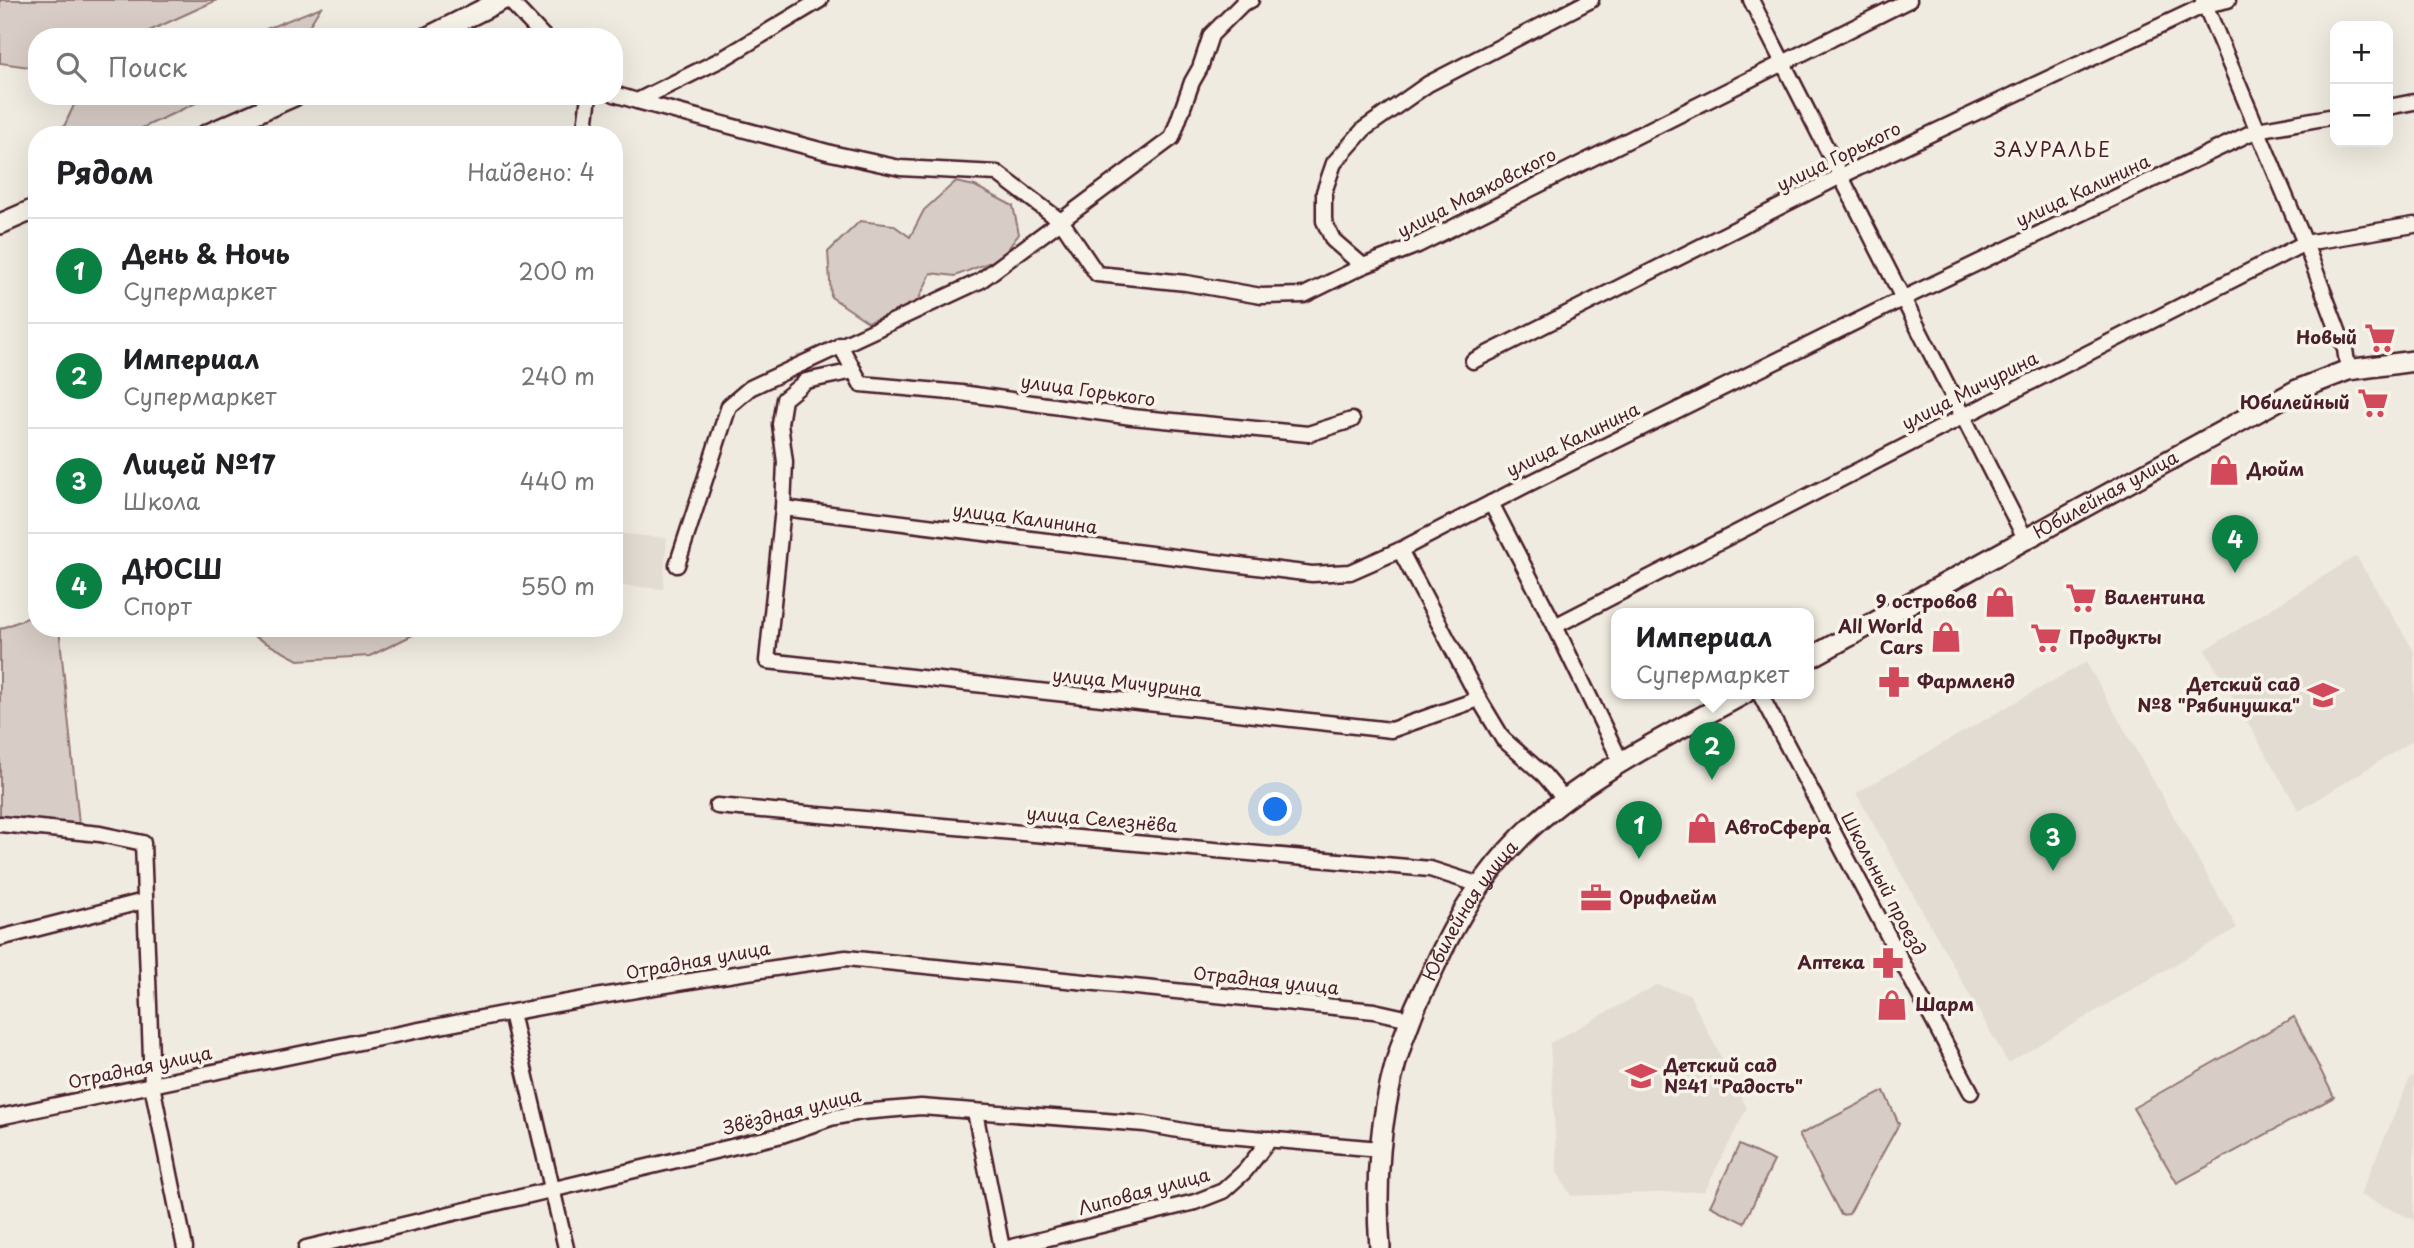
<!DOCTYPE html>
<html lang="ru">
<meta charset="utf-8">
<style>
body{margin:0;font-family:"Playpen Sans",sans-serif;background:#f2f2f2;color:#202124}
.controls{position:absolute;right:21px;top:21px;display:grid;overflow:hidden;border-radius:14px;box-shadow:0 7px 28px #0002}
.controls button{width:63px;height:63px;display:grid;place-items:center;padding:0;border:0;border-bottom:2px solid #e0e0e0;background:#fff;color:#202124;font:35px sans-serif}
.you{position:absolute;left:1276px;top:810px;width:24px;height:24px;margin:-18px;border:5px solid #fff;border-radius:50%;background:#1a73e8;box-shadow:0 0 0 10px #1a73e833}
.badge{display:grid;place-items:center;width:46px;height:46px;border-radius:50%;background:#0b8043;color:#fff;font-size:23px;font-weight:700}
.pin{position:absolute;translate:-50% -58px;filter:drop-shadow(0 2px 4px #0008)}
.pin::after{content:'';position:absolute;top:37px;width:24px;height:21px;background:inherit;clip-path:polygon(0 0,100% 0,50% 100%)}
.popup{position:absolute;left:1611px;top:608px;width:203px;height:91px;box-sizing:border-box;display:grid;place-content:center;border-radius:14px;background:#fff;filter:drop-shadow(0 2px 5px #0005);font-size:23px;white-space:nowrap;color:#757577}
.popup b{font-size:26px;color:#202124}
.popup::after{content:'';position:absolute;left:50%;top:100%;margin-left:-14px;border:14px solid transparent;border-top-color:#fff}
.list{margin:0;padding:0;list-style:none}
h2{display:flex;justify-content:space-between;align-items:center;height:91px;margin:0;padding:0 28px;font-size:30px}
h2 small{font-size:23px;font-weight:400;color:#757577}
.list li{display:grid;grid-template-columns:46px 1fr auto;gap:21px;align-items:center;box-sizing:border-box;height:105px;padding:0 28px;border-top:2px solid #e0e0e0}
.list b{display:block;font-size:26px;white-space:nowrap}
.list p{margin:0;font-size:23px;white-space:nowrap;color:#757577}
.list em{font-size:23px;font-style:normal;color:#757577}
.icon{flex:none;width:38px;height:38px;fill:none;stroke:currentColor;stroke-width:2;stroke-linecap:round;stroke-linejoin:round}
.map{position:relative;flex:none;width:2414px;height:1248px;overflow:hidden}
.search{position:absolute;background:#fff;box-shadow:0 7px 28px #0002;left:28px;top:28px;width:595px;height:77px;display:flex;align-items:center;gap:18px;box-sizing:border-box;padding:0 24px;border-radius:28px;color:#757577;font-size:26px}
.panel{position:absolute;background:#fff;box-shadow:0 7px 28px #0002;left:28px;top:126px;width:595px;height:511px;border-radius:28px}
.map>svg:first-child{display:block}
.built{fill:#e3dcd2}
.green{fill:#d8cdc6;stroke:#917678;stroke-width:2}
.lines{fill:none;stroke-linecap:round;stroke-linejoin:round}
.street-casing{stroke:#4a1f2b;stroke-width:19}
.secondary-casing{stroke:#4a1f2b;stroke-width:24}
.street{stroke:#f7f3e8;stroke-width:14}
.secondary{stroke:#f7f3e8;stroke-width:19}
.labels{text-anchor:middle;stroke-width:7;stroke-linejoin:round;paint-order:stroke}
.street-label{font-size:18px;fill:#4a1f2b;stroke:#f7f3e8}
.poi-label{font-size:18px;font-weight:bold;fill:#4a1f2b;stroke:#f7f3e8;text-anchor:start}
.neighbourhood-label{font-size:19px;letter-spacing:2px;fill:#4a1f2b;stroke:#f7f3e8}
</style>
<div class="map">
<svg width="2414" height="1248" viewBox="0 0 2414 1248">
<rect width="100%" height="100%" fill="#f0ebe0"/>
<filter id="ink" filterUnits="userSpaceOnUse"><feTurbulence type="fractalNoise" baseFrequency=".0143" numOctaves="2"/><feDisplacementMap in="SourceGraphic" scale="14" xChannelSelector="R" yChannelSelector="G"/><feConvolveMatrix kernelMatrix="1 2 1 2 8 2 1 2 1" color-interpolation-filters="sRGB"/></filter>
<g filter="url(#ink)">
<!-- built -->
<g class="built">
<polygon points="614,533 667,538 663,589 614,585"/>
<polygon points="2356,556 2414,651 2414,740 2299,811 2205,650"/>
<polygon points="2086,662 2237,928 2008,1063 1856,793"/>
<polygon points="1657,985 1689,994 1747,1108 1705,1191 1571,1196 1557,1172 1550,1043"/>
<polygon points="2414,1077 2414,1220 2360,1195 2410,1078"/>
</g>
<!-- green -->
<g class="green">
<polygon points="0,0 217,0 136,37 37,37 37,68 0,63"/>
<polygon points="321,7 302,37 246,37"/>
<polygon points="114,96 211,96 127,135 60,135 75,103 109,99"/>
<polygon points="955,182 975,186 1013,206 1019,234 1001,258 955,276 931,273 916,305 868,322 831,297 828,252 860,221 893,225 910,237 924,210"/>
<polygon points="37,614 37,628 59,628 79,824 0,820 0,629"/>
<polygon points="248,628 427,628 370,656 298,660 244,631"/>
<polygon points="2294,1017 2334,1097 2177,1183 2133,1108"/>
<polygon points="1884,1091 1899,1124 1849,1214 1841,1215 1799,1135"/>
<polygon points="1739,1145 1774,1161 1744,1223 1710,1206"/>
</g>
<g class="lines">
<defs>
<g id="street">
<polyline points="509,0 544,37"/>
<polyline points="1751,0 2026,540"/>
<polyline points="2203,0 2305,243 2345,349 2348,370"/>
<polyline points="614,94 637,101 724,58 820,0"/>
<polyline points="637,101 831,153 900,168 997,173 1062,222 1097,274 1186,283 1261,296 1304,295 1363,266 1418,245 1909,0"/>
<polyline points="2388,107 2414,102"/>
<polyline points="584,135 589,96"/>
<polyline points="1363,266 1333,240 1324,221 1324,192 1334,163 1364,129 1428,84 1591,0"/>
<polyline points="840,345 861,384 961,393 1132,417 1308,434 1352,420"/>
<polyline points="1473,361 1841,176 2205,5 2228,0"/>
<polyline points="854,371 806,381 784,399 780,424 785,462 783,508 767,661 1391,730 1479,699"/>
<polyline points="1491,503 1555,626 1621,762"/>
<polyline points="783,508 1312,574 1350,572 1400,550 1526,485 1904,298 2257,130 2335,116"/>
<polyline points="1400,550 1479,699 1503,739 1544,775 1566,801"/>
<polyline points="677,565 729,406 750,388 980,281 1172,138 1192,82 1200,68 1211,35 1243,3 1251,0"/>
<polyline points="1555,626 1962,417 2305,243 2414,225"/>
<polyline points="1760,694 1971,1092"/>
<polyline points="717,806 1430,869 1480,885"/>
<polyline points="0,824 100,834 143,843 152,1085 185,1248"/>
<polyline points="0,938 144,901"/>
<polyline points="511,1013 566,1248"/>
<polyline points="975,1112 1002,1248"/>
<path d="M0,1117c280,-59 561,-121 846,-159l528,53 36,8"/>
<polyline points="306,1248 782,1135 831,1118 862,1112 921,1107 1145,1124 1195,1133 1380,1149"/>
<polyline points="1008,1248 1195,1202 1223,1191 1245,1171 1270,1139"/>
</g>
<g id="secondary">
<polyline points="428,37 502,0"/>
<polyline points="206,135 294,96"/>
<polyline points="0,224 37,208"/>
<path id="s1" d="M1808,659l489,-269 51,-20 66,-9"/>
<path id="s2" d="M1380,1248c-6,-77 2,-158 31,-230 6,-17 15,-32 22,-48 22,-49 50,-95 88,-133 59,-59 150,-103 223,-143"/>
</g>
</defs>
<!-- street casing -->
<use href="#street" class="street-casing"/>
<!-- secondary casing -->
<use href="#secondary" class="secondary-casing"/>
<!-- street -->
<use href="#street" class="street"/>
<!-- secondary -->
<use href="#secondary" class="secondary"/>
</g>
</g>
<!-- icons -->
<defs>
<symbol id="supermarket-bare" viewBox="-9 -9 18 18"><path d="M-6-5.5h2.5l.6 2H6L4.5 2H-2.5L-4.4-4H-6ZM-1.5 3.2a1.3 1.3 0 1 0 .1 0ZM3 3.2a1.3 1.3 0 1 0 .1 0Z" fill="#d1495b" stroke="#f7f3e8" stroke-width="2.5" paint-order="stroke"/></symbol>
<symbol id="shop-bare" viewBox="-9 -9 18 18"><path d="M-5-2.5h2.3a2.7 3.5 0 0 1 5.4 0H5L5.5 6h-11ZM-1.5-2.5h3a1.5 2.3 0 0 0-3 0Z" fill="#d1495b" stroke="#f7f3e8" stroke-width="2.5" paint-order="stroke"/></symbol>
<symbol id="pharmacy-bare" viewBox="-9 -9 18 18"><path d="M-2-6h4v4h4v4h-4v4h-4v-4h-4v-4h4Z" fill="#d1495b" stroke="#f7f3e8" stroke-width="2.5" paint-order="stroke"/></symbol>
<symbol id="school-bare" viewBox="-9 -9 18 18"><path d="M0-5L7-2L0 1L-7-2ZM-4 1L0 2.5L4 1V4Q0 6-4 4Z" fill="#d1495b" stroke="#f7f3e8" stroke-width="2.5" paint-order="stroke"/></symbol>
<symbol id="office-bare" viewBox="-9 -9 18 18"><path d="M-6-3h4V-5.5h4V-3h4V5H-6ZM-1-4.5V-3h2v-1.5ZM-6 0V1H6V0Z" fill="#d1495b" stroke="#f7f3e8" stroke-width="2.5" paint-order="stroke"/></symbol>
</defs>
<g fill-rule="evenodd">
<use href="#supermarket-bare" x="2358" y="316" width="44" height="44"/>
<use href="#supermarket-bare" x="2351" y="381" width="44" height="44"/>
<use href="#shop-bare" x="2202" y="448" width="44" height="44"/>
<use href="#supermarket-bare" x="2059" y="576" width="44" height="44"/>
<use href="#shop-bare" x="1978" y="580" width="44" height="44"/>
<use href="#shop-bare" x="1924" y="615" width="44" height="44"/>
<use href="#supermarket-bare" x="2024" y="616" width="44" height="44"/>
<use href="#pharmacy-bare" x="1872" y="660" width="44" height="44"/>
<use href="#school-bare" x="2301" y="673" width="44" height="44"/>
<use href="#shop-bare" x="1680" y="806" width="44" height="44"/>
<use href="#office-bare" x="1574" y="876" width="44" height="44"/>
<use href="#pharmacy-bare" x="1866" y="941" width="44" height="44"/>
<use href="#shop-bare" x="1870" y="983" width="44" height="44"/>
<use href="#school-bare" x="1619" y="1054" width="44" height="44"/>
</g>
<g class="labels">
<!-- street labels -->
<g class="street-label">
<text transform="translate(1839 157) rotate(-26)" y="6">улица Горького</text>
<text transform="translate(2083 191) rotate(-25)" y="6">улица Калинина</text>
<text transform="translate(1477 193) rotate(-27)" y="6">улица Маяковского</text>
<text transform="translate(1088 391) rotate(8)" y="6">улица Горького</text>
<text transform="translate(1970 391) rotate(-27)" y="6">улица Мичурина</text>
<text transform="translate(1573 440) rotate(-26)" y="6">улица Калинина</text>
<text dy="6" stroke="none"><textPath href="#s1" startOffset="340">Юбилейная улица</textPath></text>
<text transform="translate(1025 519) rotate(7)" y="6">улица Калинина</text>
<text transform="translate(1127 683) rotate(6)" y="6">улица Мичурина</text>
<text transform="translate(1102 820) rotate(5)" y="6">улица Селезнёва</text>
<text transform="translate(1883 884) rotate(62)" y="6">Школьный проезд</text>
<text dy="6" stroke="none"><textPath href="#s2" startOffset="357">Юбилейная улица</textPath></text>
<text transform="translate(698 961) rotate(-10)" y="6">Отрадная улица</text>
<text transform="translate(1266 981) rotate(6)" y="6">Отрадная улица</text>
<text transform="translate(140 1068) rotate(-12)" y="6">Отрадная улица</text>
<text transform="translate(792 1112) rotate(-14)" y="6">Звёздная улица</text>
<text transform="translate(1144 1192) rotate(-15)" y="6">Липовая улица</text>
</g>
<!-- poi labels -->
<g class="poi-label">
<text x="2357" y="344" text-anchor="end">Новый</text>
<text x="2350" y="409" text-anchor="end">Юбилейный</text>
<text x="2247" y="476">Дюйм</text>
<text x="2104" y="604">Валентина</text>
<text x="1977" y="608" text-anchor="end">9 островов</text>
<text x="1923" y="633" text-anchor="end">All World<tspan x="1923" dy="21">Cars</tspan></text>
<text x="2069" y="644">Продукты</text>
<text x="1917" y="688">Фармленд</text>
<text x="2300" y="691" text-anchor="end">Детский сад<tspan x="2300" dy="21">№8 "Рябинушка"</tspan></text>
<text x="1725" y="834">АвтоСфера</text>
<text x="1619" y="904">Орифлейм</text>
<text x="1865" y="969" text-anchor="end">Аптека</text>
<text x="1915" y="1011">Шарм</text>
<text x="1664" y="1072">Детский сад<tspan x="1664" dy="21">№41 "Радость"</tspan></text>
</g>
<!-- neighbourhood labels -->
<g class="neighbourhood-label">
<text x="2053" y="157">ЗАУРАЛЬЕ</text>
</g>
</g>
</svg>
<div class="controls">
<button>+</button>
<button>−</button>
</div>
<div class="you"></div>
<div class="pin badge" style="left:1639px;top:859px">1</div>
<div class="pin badge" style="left:1712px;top:780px">2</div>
<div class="popup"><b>Империал</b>Супермаркет</div>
<div class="pin badge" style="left:2053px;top:871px">3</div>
<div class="pin badge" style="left:2235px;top:573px">4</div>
<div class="search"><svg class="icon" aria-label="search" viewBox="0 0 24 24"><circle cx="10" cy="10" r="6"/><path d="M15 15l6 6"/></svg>Поиск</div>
<section class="panel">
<h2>Рядом<small>Найдено: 4</small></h2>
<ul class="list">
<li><span class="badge">1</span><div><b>День &amp; Ночь</b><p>Супермаркет</p></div><em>200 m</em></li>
<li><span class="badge">2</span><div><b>Империал</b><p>Супермаркет</p></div><em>240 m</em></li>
<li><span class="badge">3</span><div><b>Лицей №17</b><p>Школа</p></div><em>440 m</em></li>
<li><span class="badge">4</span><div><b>ДЮСШ</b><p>Спорт</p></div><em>550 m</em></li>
</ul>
</section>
</div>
